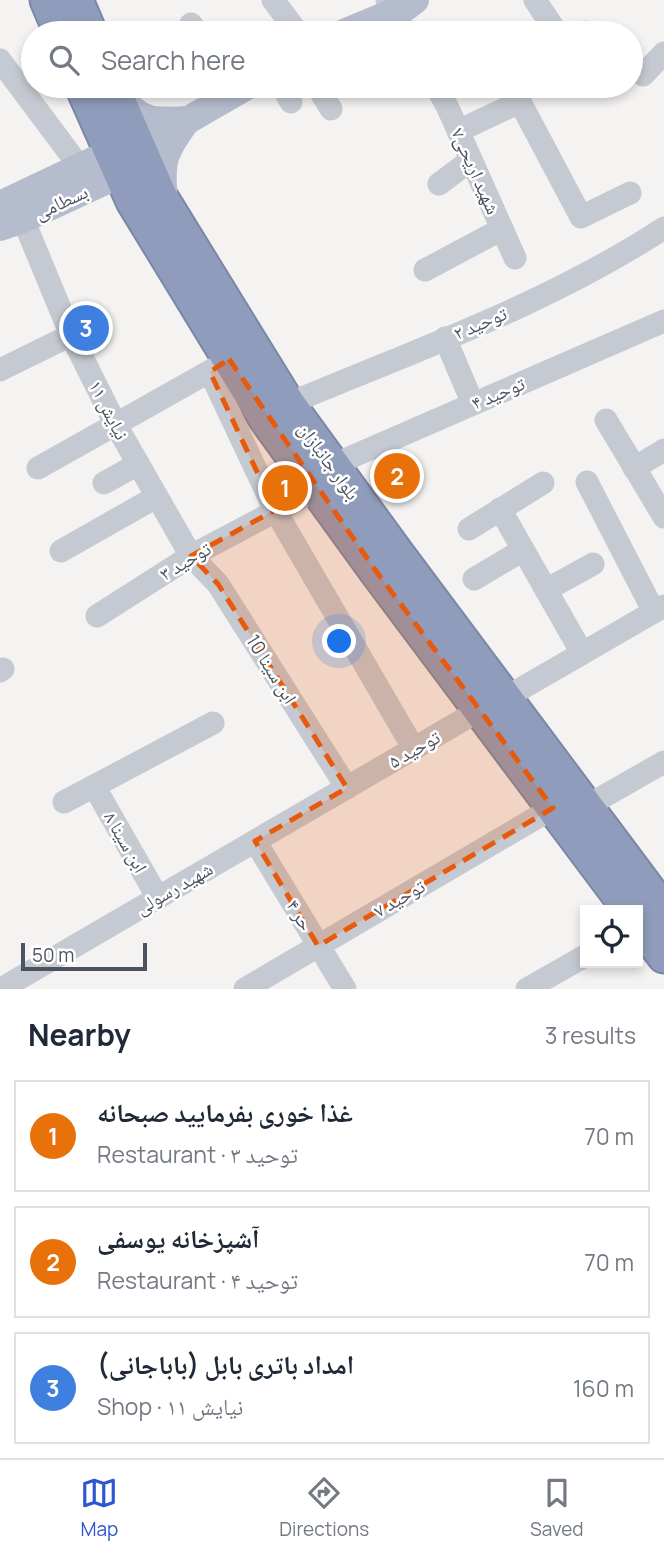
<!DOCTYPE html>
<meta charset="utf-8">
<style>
body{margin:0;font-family:Manrope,"Noto Naskh Arabic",sans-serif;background:#f6f6f7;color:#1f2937}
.controls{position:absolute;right:21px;bottom:21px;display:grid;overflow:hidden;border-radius:0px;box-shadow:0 4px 10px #0003}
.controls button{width:63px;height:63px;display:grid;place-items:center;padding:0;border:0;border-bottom:2px solid #e0e1e3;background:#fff;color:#1f2937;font:35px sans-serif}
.scale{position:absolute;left:21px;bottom:18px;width:126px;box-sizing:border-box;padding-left:7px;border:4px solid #4c525e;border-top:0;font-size:19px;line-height:24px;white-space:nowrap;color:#4c525e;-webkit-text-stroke:5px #fff;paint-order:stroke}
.you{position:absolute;left:340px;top:642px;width:24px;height:24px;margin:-18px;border:5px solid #fff;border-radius:50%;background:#1a73e8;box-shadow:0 0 0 10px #1a73e833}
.badge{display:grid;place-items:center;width:46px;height:46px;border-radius:50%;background:#2e56d2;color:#fff;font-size:23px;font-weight:700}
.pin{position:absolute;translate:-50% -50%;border:4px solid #fff;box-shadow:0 2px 7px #0006}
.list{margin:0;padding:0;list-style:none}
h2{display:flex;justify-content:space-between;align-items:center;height:91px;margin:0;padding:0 28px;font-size:30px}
h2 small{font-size:23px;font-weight:400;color:#747a83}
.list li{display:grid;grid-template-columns:46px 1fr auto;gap:21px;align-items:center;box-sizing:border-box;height:112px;margin:0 14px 14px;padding:0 14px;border:2px solid #e0e1e3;border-radius:0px}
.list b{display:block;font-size:26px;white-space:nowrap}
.list p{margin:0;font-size:23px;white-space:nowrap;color:#747a83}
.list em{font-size:23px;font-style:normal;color:#747a83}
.icon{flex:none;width:38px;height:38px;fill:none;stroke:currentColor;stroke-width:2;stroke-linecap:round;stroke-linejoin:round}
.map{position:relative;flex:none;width:664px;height:989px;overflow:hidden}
.search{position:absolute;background:#fff;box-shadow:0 4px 10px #0003;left:21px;right:21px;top:21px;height:77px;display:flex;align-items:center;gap:18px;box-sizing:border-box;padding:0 24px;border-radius:38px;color:#747a83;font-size:26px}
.sheet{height:469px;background:#fff}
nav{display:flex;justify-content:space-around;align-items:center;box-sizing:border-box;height:98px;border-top:2px solid #e0e1e3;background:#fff;font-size:19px;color:#747a83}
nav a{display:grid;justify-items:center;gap:4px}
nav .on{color:#2e56d2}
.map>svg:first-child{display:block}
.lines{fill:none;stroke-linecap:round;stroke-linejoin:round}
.highway-casing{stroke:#7b87a6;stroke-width:37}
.minor{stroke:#c5cad2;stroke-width:23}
.major{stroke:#b5bccd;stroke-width:28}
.highway{stroke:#909cbb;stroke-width:33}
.marked{fill:#e8590c;fill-opacity:0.2;stroke:#e8590c;stroke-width:5;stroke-dasharray:14 9;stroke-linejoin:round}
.labels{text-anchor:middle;stroke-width:5;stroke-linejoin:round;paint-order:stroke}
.street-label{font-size:19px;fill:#4c525e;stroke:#fff}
</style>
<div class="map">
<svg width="664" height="989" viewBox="0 0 664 989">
<rect width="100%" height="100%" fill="#f4f3f2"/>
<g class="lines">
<defs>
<g id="highway">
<polyline points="47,0 61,33"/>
<polyline points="76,0 90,33"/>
<polyline points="82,86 133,201 266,419 376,571 630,910"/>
<polyline points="112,86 160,196 288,404 398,555 664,911"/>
<polyline points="638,921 664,956"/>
</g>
</defs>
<!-- highway casing -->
<use href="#highway" class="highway-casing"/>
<!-- minor -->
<g class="minor">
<polyline points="273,0 298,33"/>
<polyline points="387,0 406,33"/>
<polyline points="535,0 557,33"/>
<polyline points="191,24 198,33"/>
<polyline points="583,33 585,32"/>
<polyline points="0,60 82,170"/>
<polyline points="643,75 664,53"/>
<polyline points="282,86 291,102"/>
<polyline points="317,86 331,109"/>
<polyline points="436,86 448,108 515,258"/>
<polyline points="458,131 520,102 581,217 630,193"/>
<polyline points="439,184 471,160"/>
<polyline points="23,219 71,335 116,425 191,556 218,584 347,788"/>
<polyline points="425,270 502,229"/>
<polyline points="445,338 473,404"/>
<polyline points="0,370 71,335"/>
<polyline points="210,372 275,510 414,749"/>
<path d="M288,404c128,-54 260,-100 376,-176"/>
<polyline points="606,420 664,517"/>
<polyline points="333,465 664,321"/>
<polyline points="38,468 221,365"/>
<polyline points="634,468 664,450"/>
<polyline points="587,482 654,612"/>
<polyline points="104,483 138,464"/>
<polyline points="500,509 582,653"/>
<polyline points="469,529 543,483"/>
<polyline points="61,551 156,497"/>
<polyline points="474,579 523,550"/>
<polyline points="546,590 593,564"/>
<polyline points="97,616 191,556 317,489"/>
<polyline points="0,671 3,669"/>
<polyline points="505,698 664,606"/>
<polyline points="94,786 158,898"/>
<polyline points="64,802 213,723"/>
<polyline points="587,806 664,762"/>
<polyline points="255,841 345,989"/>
<polyline points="1,989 480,710"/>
<polyline points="245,989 553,808"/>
<polyline points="527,989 585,956"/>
</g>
<!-- major -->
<g class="major">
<polyline points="344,33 406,7 415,0"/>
<path d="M116,96c28,26 34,26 71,24 -24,34 -27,39 -23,81"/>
<polyline points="0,205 110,153 138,149 247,86"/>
<polyline points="0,227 23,219 120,174 132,157"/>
</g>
<!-- highway -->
<use href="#highway" class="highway"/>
</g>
<!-- marked area -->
<path class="marked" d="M229,359l147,212 177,237 -235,138 -63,-105 92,-53 -129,-204 -27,-28 84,-46 -65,-138z"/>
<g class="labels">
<!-- street labels -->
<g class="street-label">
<text transform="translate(476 171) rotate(66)" y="7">شهید اریحی۷</text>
<text transform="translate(61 202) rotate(-25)" y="7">بسطامی</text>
<text transform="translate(480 323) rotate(-23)" y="7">توحید ۲</text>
<text transform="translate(498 393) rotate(-23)" y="7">توحید ۴</text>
<text transform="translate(109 410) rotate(63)" y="7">نیایش ۱۱</text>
<text transform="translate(329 461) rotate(54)" y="7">بلوار جانبازان</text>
<text transform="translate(185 561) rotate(-31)" y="7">توحید ۳</text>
<text transform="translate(272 669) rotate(58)" y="7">ابن سینا 10</text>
<text transform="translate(414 749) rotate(-30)" y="7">توحید ۵</text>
<text transform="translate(126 842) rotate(60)" y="7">ابن سینا ۸</text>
<text transform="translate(174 888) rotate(-30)" y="7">شهید رسولی</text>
<text transform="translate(399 898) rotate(-30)" y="7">توحید ۷</text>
<text transform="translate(300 915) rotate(59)" y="7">حر ۴</text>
</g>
</g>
</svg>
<div class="controls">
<button><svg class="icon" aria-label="locate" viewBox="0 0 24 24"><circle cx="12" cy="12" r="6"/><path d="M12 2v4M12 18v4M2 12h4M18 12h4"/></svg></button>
</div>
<div class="scale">50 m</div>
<div class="you"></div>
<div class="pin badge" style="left:285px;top:488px;background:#e8710a">1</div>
<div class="pin badge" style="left:397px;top:476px;background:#e8710a">2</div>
<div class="pin badge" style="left:86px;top:328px;background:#3f7fe0">3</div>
<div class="search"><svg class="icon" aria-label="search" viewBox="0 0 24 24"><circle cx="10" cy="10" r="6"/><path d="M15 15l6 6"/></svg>Search here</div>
</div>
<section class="sheet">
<h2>Nearby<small>3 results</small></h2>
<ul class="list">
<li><span class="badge" style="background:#e8710a">1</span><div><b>غذا خوری بفرمایید صبحانه</b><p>Restaurant · توحید ۳</p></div><em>70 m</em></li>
<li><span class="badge" style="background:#e8710a">2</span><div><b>آشپزخانه یوسفی</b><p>Restaurant · توحید ۴</p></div><em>70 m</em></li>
<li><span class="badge" style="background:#3f7fe0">3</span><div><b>امداد باتری بابل (باباجانی)</b><p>Shop · نیایش ۱۱</p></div><em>160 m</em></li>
</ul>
</section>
<nav>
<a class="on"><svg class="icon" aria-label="map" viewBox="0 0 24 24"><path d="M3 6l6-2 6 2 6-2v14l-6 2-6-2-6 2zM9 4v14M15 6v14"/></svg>Map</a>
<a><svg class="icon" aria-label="directions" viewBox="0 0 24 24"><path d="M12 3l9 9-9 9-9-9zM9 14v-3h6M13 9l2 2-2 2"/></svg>Directions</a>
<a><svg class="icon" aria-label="saved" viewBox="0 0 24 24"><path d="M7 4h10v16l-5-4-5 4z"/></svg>Saved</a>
</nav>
